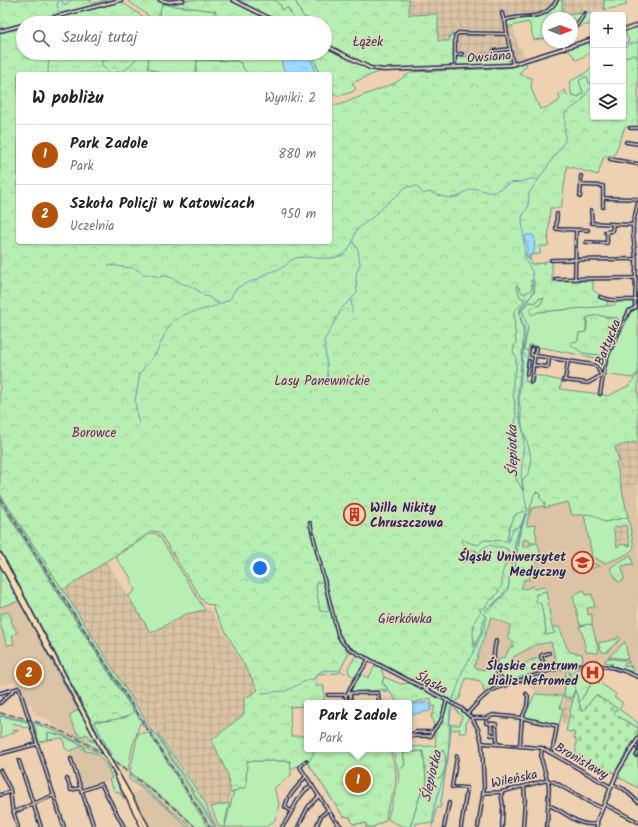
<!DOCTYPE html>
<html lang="pl">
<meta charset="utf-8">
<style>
body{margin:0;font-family:Kalam,sans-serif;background:#f6f6f6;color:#202124}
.controls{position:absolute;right:12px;top:12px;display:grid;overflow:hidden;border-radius:4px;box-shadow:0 1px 3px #0004}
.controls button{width:36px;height:36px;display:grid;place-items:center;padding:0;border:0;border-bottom:1px solid #e0e0e0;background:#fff;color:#202124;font:20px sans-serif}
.compass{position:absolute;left:542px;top:12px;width:36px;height:36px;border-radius:50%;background:#fff;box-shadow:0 1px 3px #0004;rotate:90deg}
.you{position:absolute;left:260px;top:568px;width:14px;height:14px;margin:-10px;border:3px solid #fff;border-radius:50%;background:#1a73e8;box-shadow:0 0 0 6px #1a73e833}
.badge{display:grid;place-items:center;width:26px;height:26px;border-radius:50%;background:#b45309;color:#fff;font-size:13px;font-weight:700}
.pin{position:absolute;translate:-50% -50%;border:2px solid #fff;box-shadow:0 1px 4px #0006}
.popup{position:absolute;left:304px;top:700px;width:108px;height:52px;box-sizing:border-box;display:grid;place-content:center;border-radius:4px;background:#fff;filter:drop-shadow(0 1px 3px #0005);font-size:13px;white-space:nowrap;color:#757577}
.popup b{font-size:15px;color:#202124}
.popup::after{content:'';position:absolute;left:50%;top:100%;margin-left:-8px;border:8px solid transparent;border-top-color:#fff}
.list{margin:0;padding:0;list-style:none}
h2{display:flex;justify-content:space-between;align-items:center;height:52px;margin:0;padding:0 16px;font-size:17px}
h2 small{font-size:13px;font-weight:400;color:#757577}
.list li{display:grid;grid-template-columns:26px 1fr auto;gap:12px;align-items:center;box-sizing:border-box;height:60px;padding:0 16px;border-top:1px solid #e0e0e0}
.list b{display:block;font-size:15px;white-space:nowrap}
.list p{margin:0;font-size:13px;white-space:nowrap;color:#757577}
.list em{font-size:13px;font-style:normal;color:#757577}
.icon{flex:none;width:22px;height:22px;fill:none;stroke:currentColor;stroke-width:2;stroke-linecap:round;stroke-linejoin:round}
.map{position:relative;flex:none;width:638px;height:827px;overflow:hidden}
.search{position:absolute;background:#fff;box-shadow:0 1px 3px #0004;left:16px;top:16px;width:316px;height:44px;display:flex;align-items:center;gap:10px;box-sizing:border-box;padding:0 14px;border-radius:22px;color:#757577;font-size:15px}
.panel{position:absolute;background:#fff;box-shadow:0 1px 3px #0004;left:16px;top:72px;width:316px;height:172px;border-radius:4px}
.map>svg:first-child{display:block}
.built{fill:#dbc3a5}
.industrial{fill:url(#industrial-grid)}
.green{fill:#b7efb2;stroke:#698f88;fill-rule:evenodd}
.forest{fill:url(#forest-crowns);stroke:#698f88;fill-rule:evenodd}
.wetland{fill:url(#wetland-marsh);stroke:#698f88}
.cemetery{fill:url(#cemetery-stones);stroke:#698f88}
.park{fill:url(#park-tufts);stroke:#698f88}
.water{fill:url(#water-ripples);stroke:#6a95bf}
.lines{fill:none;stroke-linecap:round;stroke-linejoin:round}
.stream{stroke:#6a95bf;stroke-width:1}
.pedestrian-casing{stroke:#1b2f5e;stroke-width:4}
.minor-casing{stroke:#1b2f5e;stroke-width:4.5}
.tertiary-casing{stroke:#1b2f5e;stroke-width:5}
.primary-casing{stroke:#1b2f5e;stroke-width:6}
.pedestrian{stroke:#eed2b5;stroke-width:1}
.minor{stroke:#eed2b5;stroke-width:1.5}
.tertiary{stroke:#eed2b5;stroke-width:2}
.primary{stroke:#fedbac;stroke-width:3}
.rail{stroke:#1b2f5e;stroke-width:1;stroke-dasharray:6 3;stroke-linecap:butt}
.primary-bridge-casing{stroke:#1b2f5e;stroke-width:6;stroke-linecap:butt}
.primary-bridge{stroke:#fedbac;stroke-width:3}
.labels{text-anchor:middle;stroke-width:3;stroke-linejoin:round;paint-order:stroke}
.park-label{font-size:13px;fill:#2b4266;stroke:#eed2b5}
.street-label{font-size:13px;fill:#1b2f5e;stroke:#eed2b5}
.poi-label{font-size:13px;font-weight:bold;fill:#1b2f5e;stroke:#eed2b5;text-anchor:end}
.water-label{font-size:14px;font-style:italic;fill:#28406e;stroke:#eed2b5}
</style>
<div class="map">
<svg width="638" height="827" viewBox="0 0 638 827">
<defs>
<pattern id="industrial-grid" width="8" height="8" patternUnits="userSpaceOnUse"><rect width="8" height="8" fill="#dbc3a5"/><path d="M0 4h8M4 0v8" fill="none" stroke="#bba890"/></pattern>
<pattern id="forest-crowns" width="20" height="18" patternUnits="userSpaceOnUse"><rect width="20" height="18" fill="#b7efb2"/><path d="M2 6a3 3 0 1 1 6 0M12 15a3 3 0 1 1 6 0" fill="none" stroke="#9dcd9c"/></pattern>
<pattern id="wetland-marsh" width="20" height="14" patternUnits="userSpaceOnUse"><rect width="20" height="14" fill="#b7efb2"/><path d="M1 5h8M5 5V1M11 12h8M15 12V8" fill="none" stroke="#9dcd9c"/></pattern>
<pattern id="cemetery-stones" width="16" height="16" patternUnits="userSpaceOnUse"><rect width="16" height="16" fill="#b7efb2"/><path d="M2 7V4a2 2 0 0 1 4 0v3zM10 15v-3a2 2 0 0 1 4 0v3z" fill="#9dcd9c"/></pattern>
<pattern id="park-tufts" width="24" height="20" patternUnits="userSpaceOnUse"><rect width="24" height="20" fill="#b7efb2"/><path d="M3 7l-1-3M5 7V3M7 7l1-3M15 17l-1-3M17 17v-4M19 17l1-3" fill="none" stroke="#9dcd9c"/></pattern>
<pattern id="water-ripples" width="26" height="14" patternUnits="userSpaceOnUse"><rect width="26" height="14" fill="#9ed9ff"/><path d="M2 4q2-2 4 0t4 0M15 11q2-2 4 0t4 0" fill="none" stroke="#8bd"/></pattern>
</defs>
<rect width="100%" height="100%" fill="#edd1b0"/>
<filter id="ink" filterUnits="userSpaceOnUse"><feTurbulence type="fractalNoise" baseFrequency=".025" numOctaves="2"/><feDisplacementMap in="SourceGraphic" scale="8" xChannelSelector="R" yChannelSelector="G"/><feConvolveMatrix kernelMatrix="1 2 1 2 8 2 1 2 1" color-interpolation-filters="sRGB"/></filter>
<g filter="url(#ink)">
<!-- built -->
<g class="built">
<polygon points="638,441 638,673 606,663 570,662 557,665 544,669 540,657 529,661 515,671 512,667 514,665 513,657 535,645 551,642 552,627 545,587 526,590 521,588 525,579 528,580 521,549 527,521 532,508 545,503 569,502 575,515 587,513 627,517 616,461 618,461"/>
<polygon points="0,496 211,827 208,827 178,779 0,500"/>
<polygon points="19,601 94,742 78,737 101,751 104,756 62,733 47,728 28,721 0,715 0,712 10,714 61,729 52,724 50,720 34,714 31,704 27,705 22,686 16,687 15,682 0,685 0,607"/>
<polygon points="491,617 510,625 508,639 513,641 513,647 510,647 505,657 500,659 498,673 495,675 493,670 478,669 474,667"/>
<polygon points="565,670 563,696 535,694 535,689 531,689 528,681 556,672"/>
<polygon points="80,747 85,751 92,752 103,759 106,762 112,779 98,784 97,783 94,784 94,785 83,789 69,751"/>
<polygon points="110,757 164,798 196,827 191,827 113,763"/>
<polygon points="142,789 167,808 187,827 148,827 130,795"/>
</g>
<!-- industrial -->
<g class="industrial">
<polygon points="409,0 555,0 546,10 537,15 505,18 503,22 508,51 453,58 454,35 449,41 438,41 409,15"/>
<polygon points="562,0 585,0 585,12 562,16"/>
<polygon points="587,0 625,0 627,5 586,12"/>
<polygon points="513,26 518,46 521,46 524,58 514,62 506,27"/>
<polygon points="638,441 638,484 624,487 615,446"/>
<polygon points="626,525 629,539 616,542 613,528"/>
<polygon points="106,561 151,633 187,614 209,608 258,690 244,714 212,740 228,775 231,794 229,803 209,808 162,735 154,730 128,694 63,590"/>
<polygon points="565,697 572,698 567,724 561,723"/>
</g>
<!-- green -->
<g class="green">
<polygon points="275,0 295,0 302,15 311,21 312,23 296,23 288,8 281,10"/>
<path d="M558,0h4v16l28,-4 3,11 -18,5 3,-6 -5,-4h-25v18h-2v2l-12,2 -5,-18 -23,5v-2l3,-5c19,-2 39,-1 49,-20z"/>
<polygon points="604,0 625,0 627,5 604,10"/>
<polygon points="161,4 216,11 207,23 157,23"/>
<polygon points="638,26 638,60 636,56 623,58 623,45 629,42 625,30"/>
<polygon points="588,42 593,51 577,60 567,49"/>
<path d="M149,53h161l5,7 4,14h-5c1,-10 -3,-17 -12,-21l-20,9v3l8,9h-41l-6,-6 -2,-5 -5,-2 -39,-1 -1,14h-24l-2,-1 -7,1 -15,-6z"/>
<polygon points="593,66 593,85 589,83 582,89 583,92 579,97 572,95 569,82 584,74"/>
<path d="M545,297l-5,8 -2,7 76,-7c6,-5 12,-5 19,-4v6l-5,4 -15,32 7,-21 -3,-4c-10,0 -21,-5 -31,0v14l-7,1 -2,15 6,5 23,3 -1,4 -2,-1 -1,2 -1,-2 -72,-14 -1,6 -4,-2 3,-17 -5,-22 6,-8z"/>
<polygon points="632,309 638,309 638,373 632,378 605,374 608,359 629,312"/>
<polygon points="534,492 540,493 540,498 545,503 544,506 532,508 527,521 527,526 536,525 535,529 537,540 535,542 530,542 526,538 526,540 523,540 523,547 529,547 530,543 532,545 534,543 538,544 541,556 538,556 536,559 537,564 539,567 535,568 534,566 528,569 519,569 516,572 515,570 518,540 525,517 528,514"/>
<polygon points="0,494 63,590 153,732 149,730 0,496"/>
<polygon points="0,500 148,732 141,723 140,723 132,748 128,771 110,757 109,754 110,754 93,721 107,721 115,718 125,718 134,712 0,502"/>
<path d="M587,513l10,3 7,6 24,-5 6,30c-2,7 -22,14 -30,16l-12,-7 -8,-42zM626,525l4,21 -8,-2 -5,3 -4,-19z"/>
<path d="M154,533l3,1 4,5 44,71 -19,4 -35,19 -23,-37 7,-5c-2,-5 -3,-8 -4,-12 -3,-9 -13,-14 -15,-23l35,-22z"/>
<polygon points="577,560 582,560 600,566 583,570 583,569 587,568 587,566 586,568 582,569 581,567 578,568 578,569 572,570 571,564"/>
<polygon points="546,591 552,627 555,633 545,636 546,630 544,622 535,602 536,594"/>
<polygon points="19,601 20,601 101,751 73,735 94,742 93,739 91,740 87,734 82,736 77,733 70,718 71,714 78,710"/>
<polygon points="589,624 592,625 599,652 598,653 586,652 582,632 580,629 580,626"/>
<polygon points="617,637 619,637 621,639 608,650 608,652 602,652 598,643 617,639"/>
<polygon points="625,642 628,659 608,657 610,656"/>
<polygon points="607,658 629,661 629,663 624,663 624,667 630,666 631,669 630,665 633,668 633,672 608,665 613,664 605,662"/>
<polygon points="376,665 381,668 384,677 382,683 388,689 384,692 383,689 380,690 352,692 352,688 361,674 368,678"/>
<polygon points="594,679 616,694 614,697 623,703 619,709 638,723 638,728 614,714 595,696 582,713 579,703"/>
<polygon points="535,694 563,696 560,708 563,708 559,725 524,717"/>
<polygon points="457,707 469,718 466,722 466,733 459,733 460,729 451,730 451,725 460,725 462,715 458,713 457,710 455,710"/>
<polygon points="0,715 28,721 30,727 22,728 20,725 12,723 13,731 18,730 18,731 1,738"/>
<path d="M34,723l28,11 42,22 16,32 1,4 4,8 -5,-7h-2l1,-1 -4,-1 -6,-11 3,-2c-5,-13 -10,-26 -27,-27l-1,-4c-12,-6 -23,-12 -36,-15v8l-9,2z"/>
<polygon points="150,731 153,734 154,732 214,827 211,827"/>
<polygon points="138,733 149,733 208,827 196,827 178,810 130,772"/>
<polygon points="423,751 427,785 422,790 410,827 402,826 389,820 388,817 399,781 398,771 405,765 403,753"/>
<polygon points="247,761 290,761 291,763 291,775 274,788 279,804 278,809 275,820 266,827 225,827 234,791 246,787"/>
<polygon points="129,775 191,827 187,827 167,808 129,779"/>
<polygon points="229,803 224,827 219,827 211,807"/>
</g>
<!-- forest -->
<g class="forest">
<path d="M0,0h92l-2,1 1,3 15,-4h13l33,23h-129v30h126l-1,15 15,6 7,-1 2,1h-154v168h312v-137h9l56,-22 17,-11 91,-4 9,-1 13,-5 2,3 -8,8v1l13,4 -1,10 9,21 9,-2 11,-7 -1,-6 5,-4 4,6 4,-1 7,2 4,-5 -4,-11 5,-4h3l2,6 4,2v32h30v-59l9,-3h4l2,5v67h-13l-11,29h-10l-6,19 -31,-9 -6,42h-11l-2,38h-8v8l-10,1 1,9 14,-1v-2h7v20h41v9l7,5 -1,2 8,3v6l-69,6 -6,3 -2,-3 1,-4 9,-3 4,-7 -6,1 -3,4 -7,-1 -6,8 6,18 -4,21 4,2 -3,30 8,2 2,-8 27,6 -2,8 40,5 8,2 22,-11 8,-12v68l-23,6 4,14 -3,1 12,55 -24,5c-14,-11 -16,-7 -32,-7l-4,-13 -24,6 1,-5 -5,-5v-5l-4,-1 -3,5v2l-5,15 -3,3 -7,23 -3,30 1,1 5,-4h3l1,2 10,-3 1,6 -6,1 -1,7 -4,-1 -4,9 5,1 7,-3 1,3 11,-2 1,4 -4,1 -2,2h-4v8l5,2 5,26 -1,5 10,-2 -3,-6h7c4,8 5,17 11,25l12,2 1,8 -26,3 -6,-23 -16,3 -22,12 1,8 -2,2 3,4 14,-10 12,-4 3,12 -40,14 -8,-20 4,-4 5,-2 5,-10h3v-6l-5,-2 2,-14 -19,-8 -17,50 4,2 15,1 9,13 -18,9 -1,-6 -3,-5 -14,-3 -6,20 -5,4 -107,-56c-13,-11 -19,-51 -23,-68h-2l16,63 10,11 -10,21 -23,1v12h8v17h-17v46h53l36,28c-2,15 -10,28 -10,43l-13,7h-7v-4l-13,1 -3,-7 -7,-1 -37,-56 -7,5 -8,4 -1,-8h-43l-1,26 -12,4 -3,3 -3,-19 -16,-35 32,-26v-15l14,-9 -45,-81 1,-4 -8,-1 -4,-4 -43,-68 -7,-1 -89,59 -63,-96zM304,706l2,30h-15l-1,-29z"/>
<polygon points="127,0 275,0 278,4 281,5 281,10 288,8 296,23 207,23 216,11 162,4 157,22"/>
<polygon points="295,0 409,0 409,15 438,14 438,41 449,41 450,35 454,35 453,58 508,51 509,62 508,64 406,68 378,72 352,83 356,89 352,92 339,96 330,91 330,74 319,74 315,60 310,53 325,53 325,23 312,23 311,21 302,15"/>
<polygon points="197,60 236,61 241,63 243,68 249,74 196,74"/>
<polygon points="599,315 608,318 617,318 620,322 613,343 606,356 583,353 571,345 571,342 578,341 579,333 586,332 588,317"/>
<path d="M0,502l134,210c-12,8 -26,9 -40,9l17,34 -2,-1 -109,-205z"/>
<polygon points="0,566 19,601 0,607"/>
<polygon points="8,612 12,619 11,621 17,632 12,636 14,644 7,645 0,623 0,614"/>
<polygon points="356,655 367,660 355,677 349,674 348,668"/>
<polygon points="575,669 585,669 585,677 594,679 579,703 575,690 572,698 564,697 566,680"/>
<polygon points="384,677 401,684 410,683 454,706 451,711 449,725 451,725 450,742 440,808 436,808 434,823 417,823 415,827 410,827 422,790 427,785 423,751 403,753 405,765 398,771 393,749 409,749 409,747 436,746 435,730 431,715 433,714 435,706 433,707 430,698 409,704 398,703 385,685 382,684"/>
<polygon points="48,732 63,736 84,747 85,751 80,747 69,751 65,748 63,738 48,740"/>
<polygon points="158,733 161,737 204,801 216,827 157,734"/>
</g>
<!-- wetland -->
<g class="wetland">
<path d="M102,53h38c-11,14 -12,19 -30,20l-8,-7z"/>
<path d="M531,280l2,1c4,18 -7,15 -13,28 -2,6 3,15 3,21 1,23 -5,47 -5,70 0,7 1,17 3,24 5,17 19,43 1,56l1,11 -6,-11 -4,-30 3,-34 -3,-24v-14l3,-7v-15l-3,-4 1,-6 2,-3c-1,-11 -2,-22 -2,-32l10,-10v-2l-4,-2 -4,-12 2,1 4,7 3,1 7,-5z"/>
<path d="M524,511l1,3 -9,25 -8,50 -13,14 -11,8 1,1 -2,2 2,3 -4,15 -7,15c-1,-13 -3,-26 7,-35l-2,-3 6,-2 5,-7 3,-2 4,-4 5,-9v-11l7,-19 -2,-7 -1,1 -3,-2h-7l-7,-2 -6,3 -5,6 -2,-4h-6l-9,-8 2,-3 4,3 11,3 6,-5 23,1 2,-13 7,-14z"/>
<polygon points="317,582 321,582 324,584 329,611 326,612 320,611 316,587"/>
<path d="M443,750c5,9 3,20 -3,28h-8c-3,-11 -1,-20 7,-27z"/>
</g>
<!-- cemetery -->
<polygon class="cemetery" points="575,689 582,712 596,695 617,708 614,714 638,728 638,736 632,743 614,773 612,772 611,773 597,765 579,761 576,756 576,739 574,738 575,733 566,731"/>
<!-- park -->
<g class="park">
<polygon points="631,555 633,565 631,564 622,566 624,580 618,582 611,570 611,567"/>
<polygon points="584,590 586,595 592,594 595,607 587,608 588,615 592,614 592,625 589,624 580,626 573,596 577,593"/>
<polygon points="568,669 575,689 572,698 564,697 566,670"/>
<polygon points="634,748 638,750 638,788 617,776"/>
<path d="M316,749h74c2,9 6,19 6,28 1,15 -10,28 -10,43l-13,7h-7v-4l-13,1 -3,-7 -7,-1 -35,-53z"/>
</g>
<!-- water -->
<g class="water">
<path d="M296,53c11,0 20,9 18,21h-24l-7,-5 -2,-11z"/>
<path d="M526,235h7l2,3 -1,15 -6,3 1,4c-5,-5 -1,-9 -2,-15 -1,-2 -2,-4 -2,-6z"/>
<polygon points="427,702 430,703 431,710 430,711 409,715 409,705"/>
</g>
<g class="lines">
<!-- stream -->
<g class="stream">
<polyline points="61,0 65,5 71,0"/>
<polyline points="58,8 57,4 60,0"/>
<polyline points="58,10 59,14"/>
<polyline points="59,23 60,17"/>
<polyline points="623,48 630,44 638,42"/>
<polyline points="48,74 49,53"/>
<polyline points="496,191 510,183 520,182 531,179 537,179"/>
<polyline points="108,265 133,268"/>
<polyline points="135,268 145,275 151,275 158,277 166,276 172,278 183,284 188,285 199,291 204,296 209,297 215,302 220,303"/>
<polyline points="352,307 351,299 357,293 356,275 360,264 358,250 353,242"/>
<polyline points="342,308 350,300"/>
<polyline points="352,312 352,308"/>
<path d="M166,332c10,-22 33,-19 51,-27 5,-2 11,-4 14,-7 1,-3 2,-6 4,-8 7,-7 19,-8 27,-13 3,-1 5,-4 8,-5 4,-1 7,-2 11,-4 5,-2 8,-7 12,-9 16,-6 33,5 51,-5 7,-5 10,-16 12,-24l18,-14 19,-18 3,-1 9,-10 12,-1 6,8 7,-2c9,4 22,9 31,3 4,-3 9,-7 15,-6 7,0 11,5 18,3"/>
<polyline points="523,354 531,360"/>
<polyline points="327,367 324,341 341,310"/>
<polyline points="327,369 328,384"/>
<polyline points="137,416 135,401 140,373 156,353 165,334"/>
<polyline points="137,416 139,423"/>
<polyline points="508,543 513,529 522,525"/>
<polyline points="384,688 387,692"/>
<polyline points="261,693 286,691 307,680 313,679 321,671 338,670 345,673"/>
<polyline points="0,716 28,722"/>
<polyline points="32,722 44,726"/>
<path d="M432,827l2,-20 14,-46 2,-52 13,-39c10,-16 20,-35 24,-53l-2,-3 19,-19 4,-7 8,-47 11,-31 -6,-36 3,-34 -5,-41 6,-67 -5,-18 1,-5 14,-18 -3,-20 -7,-12 -3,-42 6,-10 1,-14 36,-52v-28l16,-11 7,-11 5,-5"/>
</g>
<defs>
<g id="pedestrian">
<polyline points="638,745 636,747 638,749"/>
<polyline points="636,756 638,752"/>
</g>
<g id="minor">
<polyline points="502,13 504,21"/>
<polyline points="572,32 585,13"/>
<path d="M507,34l-2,-14c21,-7 38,3 52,-20"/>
<polyline points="563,49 565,42"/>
<polyline points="494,51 509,49"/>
<polyline points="455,55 462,54"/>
<polyline points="455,68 455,36 458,33 507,34 513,65"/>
<polyline points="630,128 638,128"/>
<polyline points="626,142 638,144"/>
<polyline points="610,159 638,164"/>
<polyline points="581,185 581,176"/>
<polyline points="580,197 581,185 603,186 603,207"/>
<polyline points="603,198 638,199"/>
<polyline points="591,210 592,223 633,225"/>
<polyline points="557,214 556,229 588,230"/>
<polyline points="605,232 612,231 613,225"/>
<polyline points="586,242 607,243 607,232"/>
<polyline points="551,260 635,259"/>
<polyline points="555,279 635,278"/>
<polyline points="575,279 576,230"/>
<polyline points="600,297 611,300 635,300"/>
<polyline points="636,307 635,305 636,260 633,234 633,223 638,203"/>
<polyline points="532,348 531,355 594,365 597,367 601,375"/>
<polyline points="534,365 548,367 549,359"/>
<polyline points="527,374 529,361"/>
<polyline points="563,380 588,383 602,375"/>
<polyline points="565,380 568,361"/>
<polyline points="531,382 536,348"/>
<polyline points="600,394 606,359 629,311 636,307"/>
<polyline points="310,523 338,635 343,643 351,650 461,708 472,718 478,729 482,743 484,788 478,827"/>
<path d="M496,641c-5,22 -1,25 9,45"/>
<polyline points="546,671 541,656 542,655 549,653"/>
<polyline points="0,693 19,688 64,827"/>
<polyline points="349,693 378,693 379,703"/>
<polyline points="350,694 351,703"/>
<polyline points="328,695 346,695 348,693 350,688 369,659"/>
<polyline points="346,695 346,703"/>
<polyline points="0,703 13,691"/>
<path d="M468,713c7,-8 15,-18 25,-23 10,-5 21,-8 32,-11 41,-15 72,-22 113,-2"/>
<polyline points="472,718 487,718 493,715 522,718 557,726 552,753"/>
<polyline points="487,718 486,723 496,724 497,743"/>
<polyline points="491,724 491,735 495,735"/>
<polyline points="409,736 416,732 432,732 441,721 447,700"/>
<polyline points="411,736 431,736 432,732"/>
<polyline points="482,743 542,748 611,787"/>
<polyline points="520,744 522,718 527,706 528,696 526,694"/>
<polyline points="542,748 541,758 549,786 547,827"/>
<polyline points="0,754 37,744"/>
<polyline points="457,756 452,787 467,788 461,827"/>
<polyline points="71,759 94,827"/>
<polyline points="19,761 41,827"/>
<polyline points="306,761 300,767 334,819 342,827"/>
<polyline points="0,770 10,789 12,807 18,827"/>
<polyline points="67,779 71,790 80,788"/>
<polyline points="549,781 554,782 591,803 602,808"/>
<polyline points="612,784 624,789 638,802"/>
<polyline points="81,791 101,784 124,827"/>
<polyline points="501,792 503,806 502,827"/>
<polyline points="483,793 501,792 548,780"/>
<polyline points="0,795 10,792"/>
<polyline points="604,804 638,822"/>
<path d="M548,805c18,6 28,22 48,19"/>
<polyline points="291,811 285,807 288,798 306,776"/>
<polyline points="14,812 54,795"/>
<path d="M282,827c11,-14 14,-32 30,-42"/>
<polyline points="298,827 308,807 319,796"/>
<polyline points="316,827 321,816 328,810"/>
<polyline points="335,827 338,823"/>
<polyline points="444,827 449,803"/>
<polyline points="523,827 525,800 524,787"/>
</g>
<g id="tertiary">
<polyline points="160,0 170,2 183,0"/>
<polyline points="233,0 279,23"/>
<polyline points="31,23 121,0"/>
<polyline points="623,30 638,25"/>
<polyline points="0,31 23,25"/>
<polyline points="325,45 370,68 384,70 510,65 593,39"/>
<polyline points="597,827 597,821 618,771 638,739"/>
</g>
<g id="primary">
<polyline points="0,555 102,748"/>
<polyline points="0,561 52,656"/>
<polyline points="116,772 147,827"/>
<polyline points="117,776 143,827"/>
</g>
</defs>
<!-- pedestrian casing -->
<use href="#pedestrian" class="pedestrian-casing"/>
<!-- minor casing -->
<use href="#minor" class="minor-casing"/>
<!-- tertiary casing -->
<use href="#tertiary" class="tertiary-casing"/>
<!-- primary casing -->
<use href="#primary" class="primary-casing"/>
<!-- pedestrian -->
<use href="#pedestrian" class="pedestrian"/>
<!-- minor -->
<use href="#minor" class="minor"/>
<!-- tertiary -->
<use href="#tertiary" class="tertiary"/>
<!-- primary -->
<use href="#primary" class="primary"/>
<!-- rail -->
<g class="rail">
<polyline points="0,498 210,827"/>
<path d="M0,713c60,10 99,36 146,73 17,13 34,26 49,41"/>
</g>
<defs>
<polyline id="primary-bridge" points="102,748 116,772"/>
</defs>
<!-- primary-bridge casing -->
<use href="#primary-bridge" class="primary-bridge-casing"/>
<!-- primary-bridge -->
<use href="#primary-bridge" class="primary-bridge"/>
</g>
</g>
<!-- icons -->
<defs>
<symbol id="building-ring" viewBox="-11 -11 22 22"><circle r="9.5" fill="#eed2b5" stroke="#c8321e" stroke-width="1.5"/><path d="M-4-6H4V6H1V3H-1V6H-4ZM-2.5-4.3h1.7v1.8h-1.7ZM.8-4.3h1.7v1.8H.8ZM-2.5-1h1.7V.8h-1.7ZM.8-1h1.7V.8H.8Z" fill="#c8321e"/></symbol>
<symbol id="university-ring" viewBox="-11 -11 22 22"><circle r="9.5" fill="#eed2b5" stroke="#c8321e" stroke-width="1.5"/><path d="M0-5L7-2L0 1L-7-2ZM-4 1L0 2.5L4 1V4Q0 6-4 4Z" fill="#c8321e"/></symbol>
<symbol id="hospital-ring" viewBox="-11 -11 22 22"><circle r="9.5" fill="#eed2b5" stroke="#c8321e" stroke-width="1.5"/><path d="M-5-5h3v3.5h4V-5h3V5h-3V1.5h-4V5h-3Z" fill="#c8321e"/></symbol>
</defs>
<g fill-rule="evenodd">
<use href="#building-ring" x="342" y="502" width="25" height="25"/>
<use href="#university-ring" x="570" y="550" width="25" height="25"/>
<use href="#hospital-ring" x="580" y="660" width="25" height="25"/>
</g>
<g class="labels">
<!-- park labels -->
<g class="park-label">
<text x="368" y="46">Łążek</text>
<text x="322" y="385">Lasy Panewnickie</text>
<text x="94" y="437">Borowce</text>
<text x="405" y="623">Gierkówka</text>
</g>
<!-- street labels -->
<g class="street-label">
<text transform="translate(489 56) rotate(-4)" y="5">Owsiana</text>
<text transform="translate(607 342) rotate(-68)" y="5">Bałtycka</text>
<text transform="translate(432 682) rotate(28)" y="5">Śląska</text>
<text transform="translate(582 760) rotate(30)" y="5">Bronisławy</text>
<text transform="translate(514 778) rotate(-12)" y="5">Wileńska</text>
</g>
<!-- poi labels -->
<g class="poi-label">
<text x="370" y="512" text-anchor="start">Willa Nikity<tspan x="370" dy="15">Chruszczowa</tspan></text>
<text x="566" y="561">Śląski Uniwersytet<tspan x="566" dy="15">Medyczny</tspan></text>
<text x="578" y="670">Śląskie centrum<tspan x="578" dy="15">dializ Nefromed</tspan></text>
</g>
<!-- water labels -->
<g class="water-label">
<text transform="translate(512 451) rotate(-91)" y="5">Ślepiotka</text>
<text transform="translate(431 776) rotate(-77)" y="5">Ślepiotka</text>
</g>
</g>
</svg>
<div class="controls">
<button>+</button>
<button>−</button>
<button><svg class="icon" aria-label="layers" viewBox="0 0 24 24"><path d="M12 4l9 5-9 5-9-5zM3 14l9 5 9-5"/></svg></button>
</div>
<svg class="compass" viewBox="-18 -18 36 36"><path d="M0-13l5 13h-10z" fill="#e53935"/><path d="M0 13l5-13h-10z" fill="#757577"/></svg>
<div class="you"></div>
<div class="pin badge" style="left:358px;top:780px">1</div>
<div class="popup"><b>Park Zadole</b>Park</div>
<div class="pin badge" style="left:29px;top:673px">2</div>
<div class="search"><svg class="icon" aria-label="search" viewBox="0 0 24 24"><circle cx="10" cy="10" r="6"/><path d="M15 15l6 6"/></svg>Szukaj tutaj</div>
<section class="panel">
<h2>W pobliżu<small>Wyniki: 2</small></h2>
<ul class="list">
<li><span class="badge">1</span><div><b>Park Zadole</b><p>Park</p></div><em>880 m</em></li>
<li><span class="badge">2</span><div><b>Szkoła Policji w Katowicach</b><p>Uczelnia</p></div><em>950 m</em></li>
</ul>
</section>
</div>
